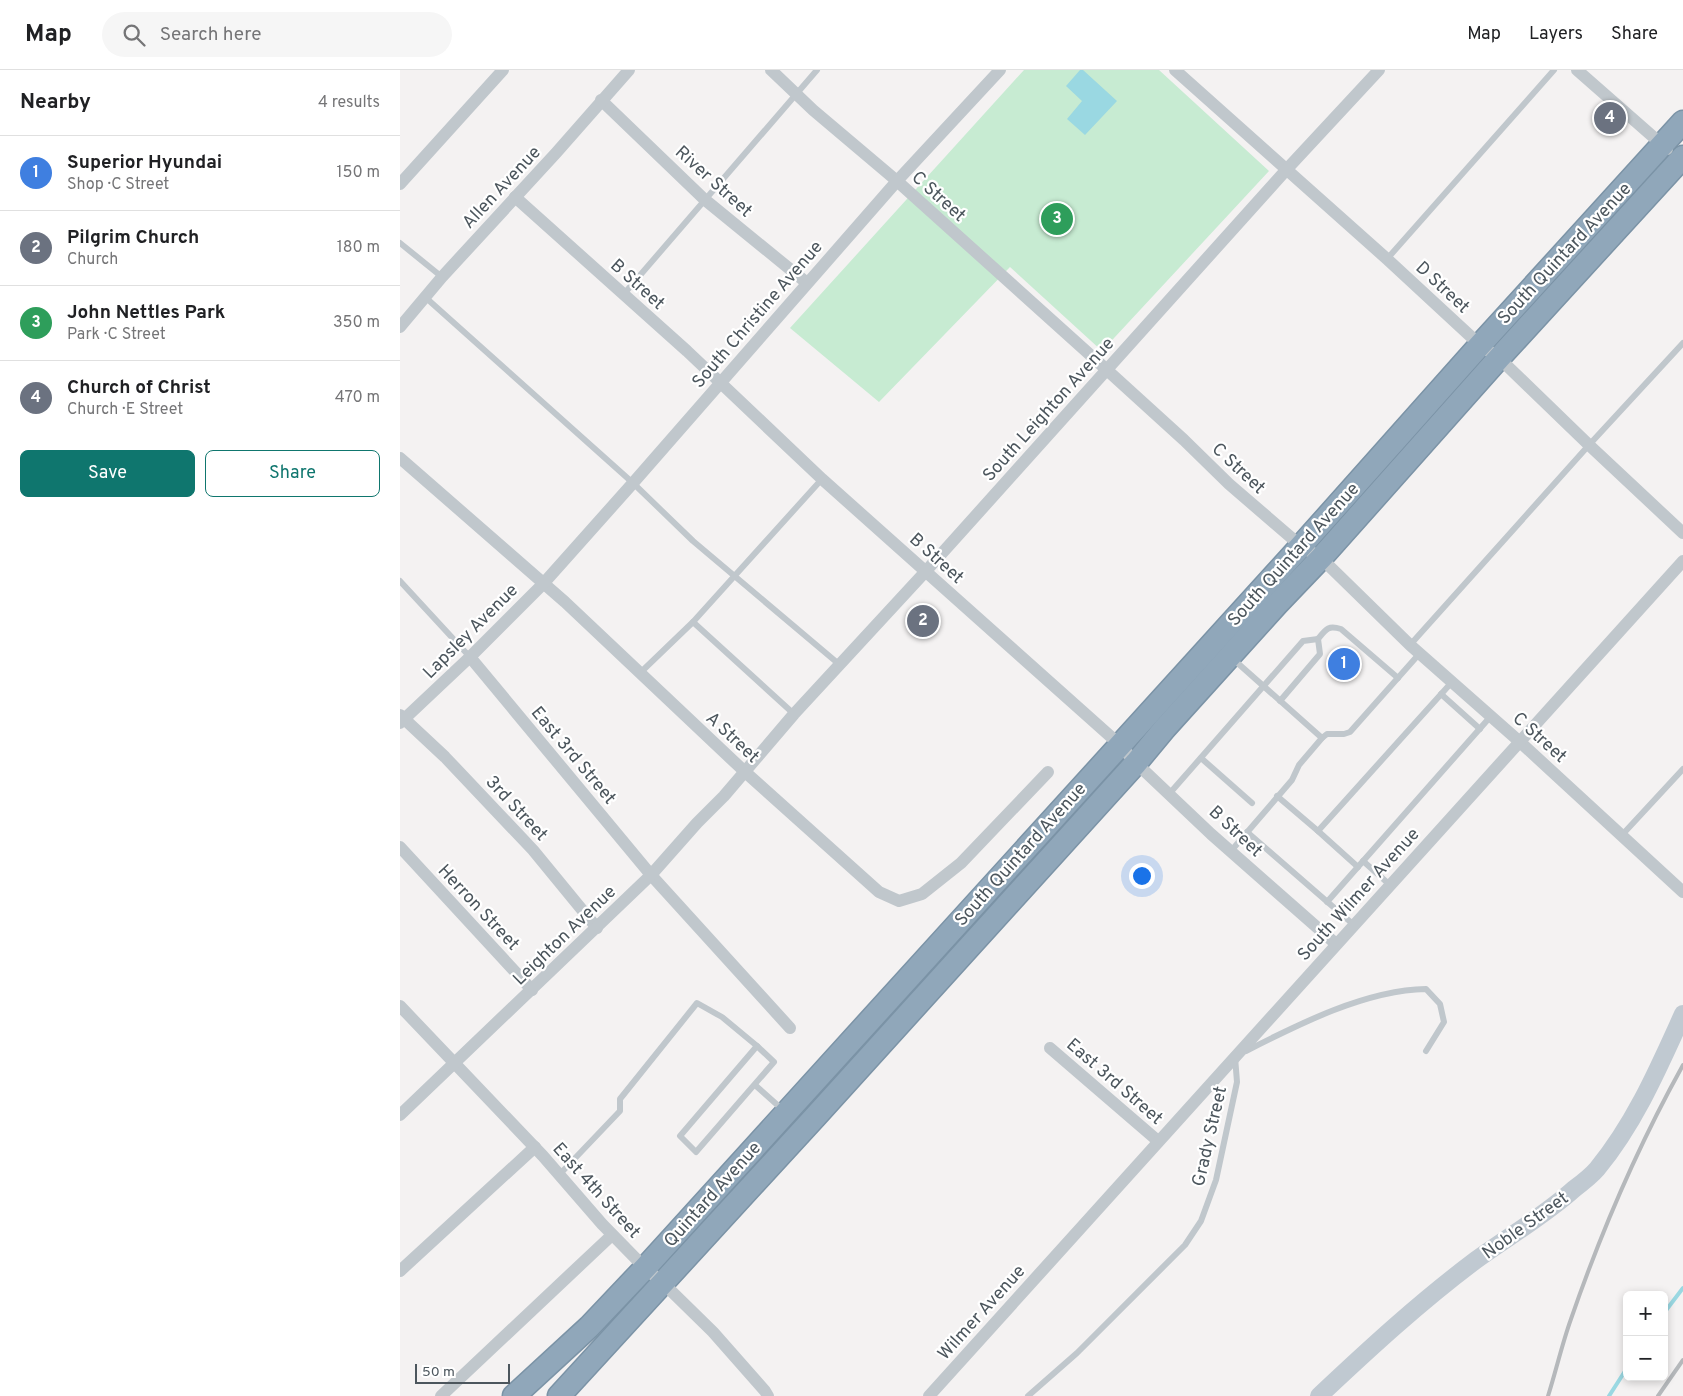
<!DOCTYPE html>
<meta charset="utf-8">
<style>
body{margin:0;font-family:Overpass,sans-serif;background:#f6f6f6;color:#202124}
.controls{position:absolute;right:15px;bottom:15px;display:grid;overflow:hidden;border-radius:8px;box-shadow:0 2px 8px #0003}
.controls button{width:45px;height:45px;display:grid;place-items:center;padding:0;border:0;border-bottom:1px solid #e0e0e0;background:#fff;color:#202124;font:25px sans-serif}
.scale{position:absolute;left:15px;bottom:12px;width:95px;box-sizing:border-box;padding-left:5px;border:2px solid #4c565d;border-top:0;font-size:14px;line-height:18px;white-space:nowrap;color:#4c565d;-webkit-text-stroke:4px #fff;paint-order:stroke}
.you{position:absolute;left:741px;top:805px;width:18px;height:18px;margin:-12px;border:4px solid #fff;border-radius:50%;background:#1a73e8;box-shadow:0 0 0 8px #1a73e833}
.badge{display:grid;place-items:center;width:32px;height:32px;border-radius:50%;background:#0f766e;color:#fff;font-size:16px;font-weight:700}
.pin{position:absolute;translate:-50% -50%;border:2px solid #fff;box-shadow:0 1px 5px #0006}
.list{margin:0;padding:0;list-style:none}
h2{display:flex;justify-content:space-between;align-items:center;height:65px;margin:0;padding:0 20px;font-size:21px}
h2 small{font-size:16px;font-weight:400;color:#757577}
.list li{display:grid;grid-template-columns:32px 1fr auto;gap:15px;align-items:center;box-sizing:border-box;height:75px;padding:0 20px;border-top:1px solid #e0e0e0}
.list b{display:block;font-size:19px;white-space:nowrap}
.list p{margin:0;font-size:16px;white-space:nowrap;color:#757577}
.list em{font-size:16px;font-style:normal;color:#757577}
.actions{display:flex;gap:10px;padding:15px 20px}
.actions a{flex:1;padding:11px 0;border:1px solid #0f766e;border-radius:8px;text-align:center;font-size:18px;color:#0f766e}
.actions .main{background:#0f766e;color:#fff}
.icon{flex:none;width:28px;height:28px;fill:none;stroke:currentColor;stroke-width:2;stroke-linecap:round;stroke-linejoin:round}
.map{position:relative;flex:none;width:1283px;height:1326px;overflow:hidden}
header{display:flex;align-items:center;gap:30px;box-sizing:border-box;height:70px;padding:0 25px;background:#fff;border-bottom:1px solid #e0e0e0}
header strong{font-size:24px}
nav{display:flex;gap:28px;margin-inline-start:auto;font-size:18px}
.search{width:350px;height:45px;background:#f6f6f6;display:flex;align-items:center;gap:12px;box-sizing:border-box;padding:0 18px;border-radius:28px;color:#757577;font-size:19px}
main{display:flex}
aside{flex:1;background:#fff}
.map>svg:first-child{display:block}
.green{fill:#c7ebd2}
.water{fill:#9ad8e2}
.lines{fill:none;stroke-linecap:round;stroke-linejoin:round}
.stream{stroke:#9ad8e2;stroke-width:4}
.highway-casing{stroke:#7b93a6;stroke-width:25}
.lane{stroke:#c0c7cc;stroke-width:6}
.street{stroke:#c0c7cc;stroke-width:12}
.secondary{stroke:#c0c9d1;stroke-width:18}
.highway{stroke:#90a7ba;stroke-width:22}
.rail{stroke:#b5b8bb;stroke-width:4}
.labels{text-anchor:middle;stroke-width:4.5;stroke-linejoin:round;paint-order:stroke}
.street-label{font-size:18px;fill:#4c565d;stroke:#fff}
</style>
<header>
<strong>Map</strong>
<div class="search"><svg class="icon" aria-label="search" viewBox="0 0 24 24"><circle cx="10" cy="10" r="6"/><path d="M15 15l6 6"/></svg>Search here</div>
<nav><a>Map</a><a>Layers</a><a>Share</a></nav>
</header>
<main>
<aside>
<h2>Nearby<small>4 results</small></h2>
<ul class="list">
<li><span class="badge" style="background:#3f7fe0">1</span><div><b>Superior Hyundai</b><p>Shop · C Street</p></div><em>150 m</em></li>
<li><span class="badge" style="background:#6b7280">2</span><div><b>Pilgrim Church</b><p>Church</p></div><em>180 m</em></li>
<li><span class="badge" style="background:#2e9e5b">3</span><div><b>John Nettles Park</b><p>Park · C Street</p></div><em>350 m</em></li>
<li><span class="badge" style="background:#6b7280">4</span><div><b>Church of Christ</b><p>Church · E Street</p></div><em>470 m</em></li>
</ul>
<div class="actions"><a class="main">Save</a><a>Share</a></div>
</aside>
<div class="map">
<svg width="1283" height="1326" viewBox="0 0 1283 1326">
<rect width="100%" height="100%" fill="#f4f2f2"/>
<!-- green -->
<polygon class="green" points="624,0 759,0 869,101 702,281 610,197 479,332 390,258"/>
<!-- water -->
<polygon class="water" points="680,0 683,0 717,31 685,65 667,49 682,31 666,16"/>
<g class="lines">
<!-- stream -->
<g class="stream">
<polyline points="1264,1243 1283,1218"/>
<polyline points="1209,1326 1227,1298"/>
</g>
<defs>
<g id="highway">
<polyline points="114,1326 189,1257 245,1198 901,476 1080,275 1283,52"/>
<polyline points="159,1326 415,1047 736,693 765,658 877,534 921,488 1099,288 1283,87"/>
</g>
</defs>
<!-- highway casing -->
<use href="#highway" class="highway-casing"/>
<!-- lane -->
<g class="lane">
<polyline points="0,173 42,207"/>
<polyline points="987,189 1154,0"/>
<polyline points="223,225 417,0"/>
<polyline points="25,227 233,413 293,471 440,595"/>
<polyline points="0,511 70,587"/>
<polyline points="293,552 394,644"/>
<polyline points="1010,575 1189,375 1283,273"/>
<polyline points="833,589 922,668 927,664 944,664 950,662 1020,583"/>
<polyline points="240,603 293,552 422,409"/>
<polyline points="1041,624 1080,659"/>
<polyline points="880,631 920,584 918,569"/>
<polyline points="801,688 852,733"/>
<path d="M770,723l133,-152 15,-2c8,-10 10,-14 23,-10l57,49"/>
<polyline points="877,726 918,761 1052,612"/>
<polyline points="918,761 958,797"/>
<polyline points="847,762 954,855"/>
<polyline points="1222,765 1283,699"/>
<polyline points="831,781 892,710 899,695 922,668"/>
<polyline points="963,791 990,815"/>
<polyline points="927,832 1091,646"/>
<polygon points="357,976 374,992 296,1082 280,1066"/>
<path d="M846,981c53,-27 120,-61 180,-62l14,15 4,18 -18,29"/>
<polyline points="355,1015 383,1040"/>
<polyline points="159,1105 220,1041 220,1029 297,933 322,947 357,976"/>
<polyline points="628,1326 677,1283 785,1175 801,1151 816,1110 837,1012 835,987"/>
</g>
<!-- street -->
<g class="street">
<polyline points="371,0 413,40 497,111 707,300 784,370 829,414 901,476 921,488 1010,575 1120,672 1283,822"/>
<polyline points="775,0 987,189 1080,275 1099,288 1189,375 1283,463"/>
<polyline points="1177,0 1267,79"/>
<polyline points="201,30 304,129 407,213"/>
<polyline points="0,114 103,0"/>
<polyline points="115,127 287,281 422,409 719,674 736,693 811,764 936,874"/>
<polyline points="0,257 42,207 156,83 229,0"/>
<polyline points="0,388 165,532 344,701 479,822 499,831 522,824 561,793 648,702"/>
<polyline points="70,587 251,805 390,958"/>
<polyline points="0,645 45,687 133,780 197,858"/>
<polyline points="0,653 70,587 143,514 233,413 497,111 600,0"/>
<polyline points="0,777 132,920"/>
<polyline points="0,936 143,1086 202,1154 245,1198 263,1213 313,1262 365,1321 368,1326"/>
<polyline points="650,978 758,1071"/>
<polyline points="0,1045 251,805 297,753 324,726 394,644 526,501 887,99 979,0"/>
<polyline points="0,1201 135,1077"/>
<polyline points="41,1326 212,1165"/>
<polyline points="529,1326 1283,491"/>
</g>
<!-- secondary -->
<path class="secondary" d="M919,1326c51,-48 101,-94 157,-136 33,-24 68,-44 98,-71 8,-6 17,-13 23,-20 38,-46 62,-102 86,-155"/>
<!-- highway -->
<use href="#highway" class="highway"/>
<!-- rail -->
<g class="rail">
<path d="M1148,1326c8,-25 14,-52 23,-77 30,-87 67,-173 112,-254"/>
<polyline points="1258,1326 1283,1290"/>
</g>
</g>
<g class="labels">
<!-- street labels -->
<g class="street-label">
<text transform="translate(314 111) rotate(42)" y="6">River Street</text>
<text transform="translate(101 117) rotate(-47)" y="6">Allen Avenue</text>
<text transform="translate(539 126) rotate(42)" y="6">C Street</text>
<text transform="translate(1164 183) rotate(-47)" y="6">South Quintard Avenue</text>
<text transform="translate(238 214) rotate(42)" y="6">B Street</text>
<text transform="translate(1043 217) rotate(43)" y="6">D Street</text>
<text transform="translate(357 244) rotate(-49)" y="6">South Christine Avenue</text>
<text transform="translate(648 339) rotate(-48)" y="6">South Leighton Avenue</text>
<text transform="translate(839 398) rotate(43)" y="6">C Street</text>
<text transform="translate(893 484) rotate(-48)" y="6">South Quintard Avenue</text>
<text transform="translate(537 488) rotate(42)" y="6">B Street</text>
<text transform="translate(70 561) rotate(-45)" y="6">Lapsley Avenue</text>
<text transform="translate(333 667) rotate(43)" y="6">A Street</text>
<text transform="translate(1140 667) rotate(42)" y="6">C Street</text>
<text transform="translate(174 685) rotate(50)" y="6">East 3rd Street</text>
<text transform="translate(117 738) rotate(47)" y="6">3rd Street</text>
<text transform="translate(836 761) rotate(43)" y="6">B Street</text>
<text transform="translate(620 784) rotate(-48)" y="6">South Quintard Avenue</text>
<text transform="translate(958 824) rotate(-48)" y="6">South Wilmer Avenue</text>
<text transform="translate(79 837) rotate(47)" y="6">Herron Street</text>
<text transform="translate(164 865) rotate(-44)" y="6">Leighton Avenue</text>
<text transform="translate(715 1011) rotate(41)" y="6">East 3rd Street</text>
<text transform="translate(809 1066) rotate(-77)" y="6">Grady Street</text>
<text transform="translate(197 1120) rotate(48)" y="6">East 4th Street</text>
<text transform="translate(312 1124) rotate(-48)" y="6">Quintard Avenue</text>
<text transform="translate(1125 1155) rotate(-36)" y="6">Noble Street</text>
<text transform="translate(581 1242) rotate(-48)" y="6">Wilmer Avenue</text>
</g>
</g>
</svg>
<div class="controls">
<button>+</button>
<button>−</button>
</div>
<div class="scale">50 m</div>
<div class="you"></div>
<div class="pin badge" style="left:944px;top:594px;background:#3f7fe0">1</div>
<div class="pin badge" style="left:523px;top:551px;background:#6b7280">2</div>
<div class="pin badge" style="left:657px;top:149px;background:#2e9e5b">3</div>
<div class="pin badge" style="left:1210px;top:48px;background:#6b7280">4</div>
</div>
</main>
